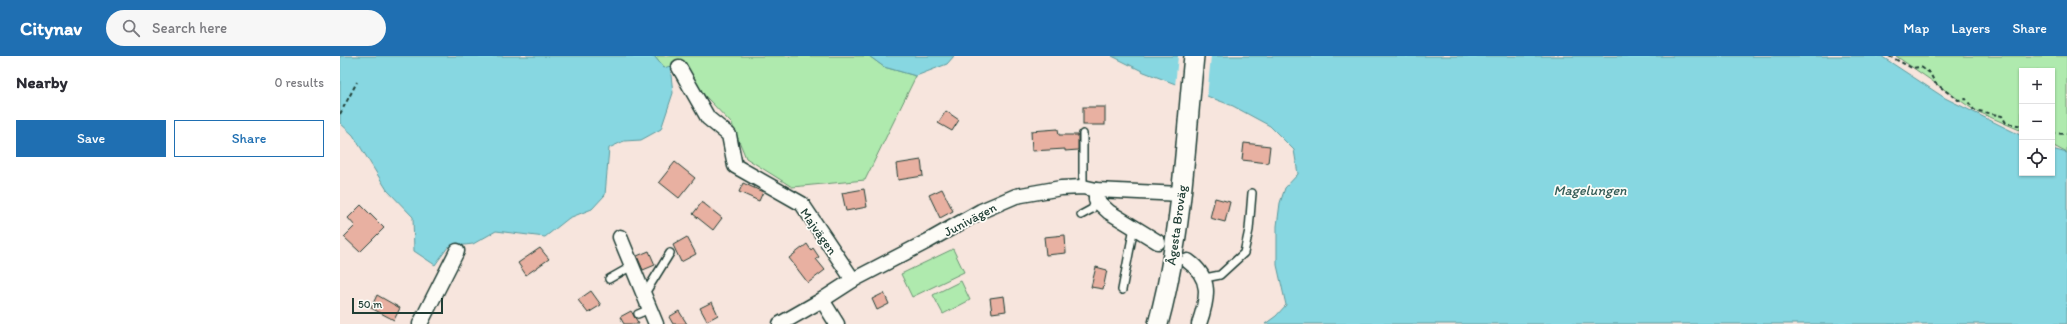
<!DOCTYPE html>
<meta charset="utf-8">
<style>
body{margin:0;font-family:Itim,sans-serif;background:#f7f7f7;color:#2b2b33}
.controls{position:absolute;right:12px;top:12px;display:grid;overflow:hidden;border-radius:0px;box-shadow:0 1px 3px #0004}
.controls button{width:36px;height:36px;display:grid;place-items:center;padding:0;border:0;border-bottom:1px solid #e1e1e2;background:#fff;color:#2b2b33;font:20px sans-serif}
.scale{position:absolute;left:12px;bottom:10px;width:91px;box-sizing:border-box;padding-left:4px;border:2px solid #1f3d34;border-top:0;font-size:11px;line-height:14px;white-space:nowrap;color:#1f3d34;-webkit-text-stroke:3px #fdfcf7;paint-order:stroke}
.list{margin:0;padding:0;list-style:none}
h2{display:flex;justify-content:space-between;align-items:center;height:52px;margin:0;padding:0 16px;font-size:17px}
h2 small{font-size:13px;font-weight:400;color:#7c7c81}
.actions{display:flex;gap:8px;padding:12px 16px}
.actions a{flex:1;padding:9px 0;border:1px solid #1f6fb2;border-radius:0px;text-align:center;font-size:14px;color:#1f6fb2}
.actions .main{background:#1f6fb2;color:#fff}
.icon{flex:none;width:22px;height:22px;fill:none;stroke:currentColor;stroke-width:2;stroke-linecap:round;stroke-linejoin:round}
.map{position:relative;flex:none;width:1727px;height:268px;overflow:hidden}
header{display:flex;align-items:center;gap:24px;box-sizing:border-box;height:56px;padding:0 20px;background:#1f6fb2;color:#fff}
header strong{font-size:19px}
nav{display:flex;gap:22px;margin-inline-start:auto;font-size:14px}
.search{width:280px;height:36px;background:#f7f7f7;display:flex;align-items:center;gap:10px;box-sizing:border-box;padding:0 14px;border-radius:22px;color:#7c7c81;font-size:15px}
main{display:flex}
aside{flex:1;background:#fff}
.map>svg:first-child{display:block}
.green{fill:#afeaae;stroke:#679471}
.water{fill:#87d7e1;stroke:#5d999c}
.pier{fill:#f7e5dd}
.building{fill:#e8b0a1;stroke:#1f3d34}
.lines{fill:none;stroke-linecap:round;stroke-linejoin:round}
.lane-casing{stroke:#1f3d34;stroke-width:10}
.street-casing{stroke:#1f3d34;stroke-width:17}
.secondary-casing{stroke:#1f3d34;stroke-width:22}
.path{stroke:#1f3d34;stroke-width:2;stroke-dasharray:4 3;stroke-linecap:butt}
.lane{stroke:#fdfcf7;stroke-width:7}
.street{stroke:#fdfcf7;stroke-width:14}
.secondary{stroke:#fdfcf7;stroke-width:19}
.labels{text-anchor:middle;stroke-width:3.5;stroke-linejoin:round;paint-order:stroke}
.street-label{font-size:13px;fill:#1f3d34;stroke:#fdfcf7}
.water-label{font-size:14px;font-style:italic;fill:#345c57;stroke:#fdfcf7}
</style>
<header>
<strong>Citynav</strong>
<div class="search"><svg class="icon" aria-label="search" viewBox="0 0 24 24"><circle cx="10" cy="10" r="6"/><path d="M15 15l6 6"/></svg>Search here</div>
<nav><a>Map</a><a>Layers</a><a>Share</a></nav>
</header>
<main>
<aside>
<h2>Nearby<small>0 results</small></h2>
<ul class="list">
</ul>
<div class="actions"><a class="main">Save</a><a>Share</a></div>
</aside>
<div class="map">
<svg width="1727" height="268" viewBox="0 0 1727 268">
<rect width="100%" height="100%" fill="#f7e5dd"/>
<filter id="ink" filterUnits="userSpaceOnUse"><feTurbulence type="fractalNoise" baseFrequency=".025" numOctaves="2"/><feDisplacementMap in="SourceGraphic" scale="8" xChannelSelector="R" yChannelSelector="G"/><feConvolveMatrix kernelMatrix="1 2 1 2 8 2 1 2 1" color-interpolation-filters="sRGB"/></filter>
<g filter="url(#ink)">
<!-- green -->
<g class="green">
<polygon points="314,0 529,0 544,11 576,20 525,124 452,131 406,102 392,68 346,20 330,11 324,12"/>
<polygon points="1556,0 1727,0 1727,97 1712,89 1712,15 1682,15 1682,75 1634,54"/>
<polygon points="613,193 624,216 572,241 561,218"/>
<polygon points="621,225 630,244 603,258 593,239"/>
</g>
<!-- water -->
<g class="water">
<polygon points="0,0 314,0 324,12 330,10 333,37 321,73 301,84 284,85 269,92 265,139 252,153 229,162 205,181 156,175 133,188 108,191 95,209 74,195 73,161 47,134 13,79 0,67"/>
<polygon points="529,0 614,0 607,8 576,20 544,11"/>
<polygon points="772,0 1541,0 1605,42 1682,80 1682,117 1712,117 1712,93 1727,97 1727,268 925,268 936,260 946,249 937,209 937,170 940,147 945,132 958,118 954,94 930,70 893,50 804,16"/>
</g>
<!-- pier -->
<polygon class="pier" points="838,0 871,0 867,42 835,30"/>
<!-- building -->
<g class="building">
<rect x="743" y="51" width="22" height="18"/>
<polygon points="606,55 619,64 612,75 598,67"/>
<polygon points="718,73 719,79 738,79 738,94 725,95 725,93 692,95 691,75"/>
<polygon points="904,87 930,90 928,107 902,104"/>
<polygon points="581,104 583,120 558,124 556,108"/>
<polygon points="335,106 355,122 339,142 319,126"/>
<polygon points="403,127 423,136 419,145 399,136"/>
<polygon points="524,133 527,151 506,155 502,137"/>
<polygon points="602,133 613,155 600,162 589,139"/>
<polygon points="875,142 890,146 885,166 870,162"/>
<polygon points="362,146 382,162 373,174 353,158"/>
<polygon points="21,149 44,172 20,196 4,181 15,170 8,162"/>
<polygon points="725,179 726,197 706,199 704,181"/>
<polygon points="347,181 356,198 341,206 333,189"/>
<polygon points="467,188 471,194 473,192 479,201 476,203 485,214 468,227 449,202"/>
<polygon points="200,192 209,203 186,219 178,207"/>
<polygon points="309,195 315,209 303,214 297,200"/>
<polygon points="756,211 767,214 763,233 751,231"/>
<polygon points="251,235 261,249 248,257 238,244"/>
<polygon points="544,237 549,248 537,254 532,243"/>
<polygon points="37,239 60,252 54,264 31,252"/>
<polygon points="664,240 666,255 652,257 650,242"/>
<polygon points="372,246 378,259 367,265 360,252"/>
<polygon points="291,255 294,260 299,268 284,268 280,261"/>
<polygon points="339,255 347,268 333,268 329,261"/>
</g>
<g class="lines">
<defs>
<g id="lane">
<polyline points="743,131 743,78"/>
<polyline points="741,159 752,153 756,144"/>
<polyline points="865,222 880,219 904,197 909,174 912,137"/>
<polyline points="269,223 292,210"/>
<polyline points="782,234 794,171"/>
<polyline points="304,239 330,197"/>
<polyline points="298,258 310,253"/>
</g>
<g id="street">
<polyline points="339,11 368,62 389,79 395,110 462,148 513,224"/>
<polyline points="756,134 756,144 769,156 818,186"/>
<polyline points="280,181 316,268"/>
<path d="M848,205c24,17 20,37 11,63"/>
<polyline points="482,244 497,268"/>
<polyline points="80,268 117,195"/>
<polyline points="440,268 482,244 513,224 588,185 641,155 676,140 721,132 743,131 756,134 841,138"/>
</g>
<path id="secondary" d="M818,268c24,-87 27,-179 36,-268"/>
</defs>
<!-- lane casing -->
<use href="#lane" class="lane-casing"/>
<!-- street casing -->
<use href="#street" class="street-casing"/>
<!-- secondary casing -->
<use href="#secondary" class="secondary-casing"/>
<!-- path -->
<g class="path">
<polyline points="1549,0 1572,12 1581,11 1590,17 1595,27 1618,44 1626,43 1634,54 1662,60 1666,67 1682,70"/>
<polyline points="0,58 17,26"/>
<polyline points="1712,77 1727,78"/>
</g>
<!-- lane -->
<use href="#lane" class="lane"/>
<!-- street -->
<use href="#street" class="street"/>
<!-- secondary -->
<use href="#secondary" class="secondary"/>
</g>
</g>
<g class="labels">
<!-- street labels -->
<g class="street-label">
<text transform="translate(630 163) rotate(-28)" y="5">Junivägen</text>
<text transform="translate(836 169) rotate(-82)" y="5">Ågesta Broväg</text>
<text transform="translate(479 175) rotate(55)" y="5">Majvägen</text>
</g>
<!-- water labels -->
<g class="water-label">
<text x="1250" y="139">Magelungen</text>
</g>
</g>
</svg>
<div class="controls">
<button>+</button>
<button>−</button>
<button><svg class="icon" aria-label="locate" viewBox="0 0 24 24"><circle cx="12" cy="12" r="6"/><path d="M12 2v4M12 18v4M2 12h4M18 12h4"/></svg></button>
</div>
<div class="scale">50 m</div>
</div>
</main>
